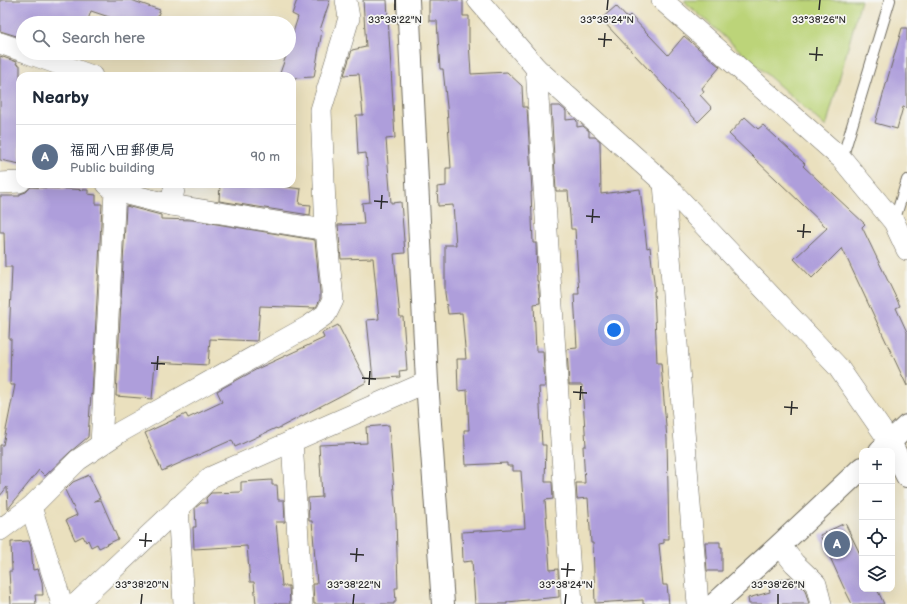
<!DOCTYPE html>
<meta charset="utf-8">
<style>
body{margin:0;font-family:"Balsamiq Sans","Klee One",sans-serif;background:#f6f6f7;color:#1f2937}
.controls{position:absolute;right:12px;bottom:12px;display:grid;overflow:hidden;border-radius:8px;box-shadow:0 4px 16px #0002}
.controls button{width:36px;height:36px;display:grid;place-items:center;padding:0;border:0;border-bottom:1px solid #e0e1e3;background:#fff;color:#1f2937;font:20px sans-serif}
.you{position:absolute;left:614px;top:330px;width:14px;height:14px;margin:-10px;border:3px solid #fff;border-radius:50%;background:#1a73e8;box-shadow:0 0 0 6px #1a73e833}
.badge{display:grid;place-items:center;width:26px;height:26px;border-radius:50%;background:#c8321e;color:#fff;font-size:13px;font-weight:700}
.pin{position:absolute;translate:-50% -50%;border:2px solid #fff;box-shadow:0 1px 4px #0006}
.list{margin:0;padding:0;list-style:none}
h2{display:flex;justify-content:space-between;align-items:center;height:52px;margin:0;padding:0 16px;font-size:17px}
h2 small{font-size:13px;font-weight:400;color:#747a83}
.list li{display:grid;grid-template-columns:26px 1fr auto;gap:12px;align-items:center;box-sizing:border-box;height:64px;padding:0 16px;border-top:1px solid #e0e1e3}
.list b{display:block;font-size:15px;white-space:nowrap}
.list p{margin:0;font-size:13px;white-space:nowrap;color:#747a83}
.list em{font-size:13px;font-style:normal;color:#747a83}
.icon{flex:none;width:22px;height:22px;fill:none;stroke:currentColor;stroke-width:2;stroke-linecap:round;stroke-linejoin:round}
.map{position:relative;flex:none;width:907px;height:604px;overflow:hidden}
.search{position:absolute;background:#fff;box-shadow:0 4px 16px #0002;left:16px;top:16px;width:280px;height:44px;display:flex;align-items:center;gap:10px;box-sizing:border-box;padding:0 14px;border-radius:22px;color:#747a83;font-size:15px}
.panel{position:absolute;background:#fff;box-shadow:0 4px 16px #0002;left:16px;top:72px;width:280px;height:116px;border-radius:12px}
.map>svg:first-child{display:block}
.green{fill:#bcd479;stroke:#748052}
.building{fill:#ae9edb}
.lines{fill:none;stroke-linecap:round;stroke-linejoin:round}
.lane-casing{stroke:#6e6a5e;stroke-width:12}
.street-casing{stroke:#6e6a5e;stroke-width:22}
.secondary-casing{stroke:#6e6a5e;stroke-width:24}
.lane{stroke:#fff;stroke-width:10}
.street{stroke:#fff;stroke-width:21}
.secondary{stroke:#fff;stroke-width:22}
.ticks{fill:none;stroke:#2b2b2b;stroke-width:1.5}
.ticks-label{font-size:10px;text-anchor:middle;fill:#2b2b2b;stroke:#f6f6f2;stroke-width:3.5;stroke-linejoin:round;paint-order:stroke}
</style>
<div class="map">
<svg width="907" height="604" viewBox="0 0 907 604">
<rect width="100%" height="100%" fill="#f6f6f2"/>
<filter id="ink" filterUnits="userSpaceOnUse"><feTurbulence type="fractalNoise" baseFrequency=".025" numOctaves="2"/><feDisplacementMap in="SourceGraphic" scale="8" xChannelSelector="R" yChannelSelector="G"/><feConvolveMatrix kernelMatrix="1 2 1 2 8 2 1 2 1" color-interpolation-filters="sRGB"/></filter>
<filter id="wash" filterUnits="userSpaceOnUse"><feTurbulence type="fractalNoise" baseFrequency=".012" numOctaves="4" result="noise"/><feDisplacementMap in="SourceGraphic" scale="16" xChannelSelector="R" yChannelSelector="G"/><feGaussianBlur stdDeviation="0.9" result="paint"/><feColorMatrix in="noise" values="0 0 0 0 0 0 0 0 0 0 0 0 0 0 0 0 0 1.4 0 .05"/><feComposite in="paint" operator="in"/></filter>
<g filter="url(#wash)">
<rect width="100%" height="100%" fill="#eae0be"/>
<!-- green -->
<polygon class="green" points="685,0 861,0 826,127 685,2"/>
<g id="blocks">
<!-- building -->
<g class="building">
<polygon points="0,0 131,0 160,10 155,23 127,23 91,11 87,23 23,23 23,38 0,31"/>
<polygon points="297,0 330,0 320,30 322,31 314,77 292,78 292,76 279,76 287,53 289,53 289,45 298,17 292,14"/>
<polygon points="363,0 387,0 395,138 386,139 391,203 401,202 405,253 394,254 400,317 403,317 407,370 399,371 400,377 373,379 367,320 379,319 373,258 341,259 338,225 364,224 362,203 370,202 366,153 358,154 356,115 363,115 359,74 344,75 352,50 366,47"/>
<polygon points="429,0 463,0 463,16 469,16 469,41 471,74 507,72 522,86 523,107 527,107 532,192 531,192 533,243 536,243 537,281 538,281 540,303 534,304 536,351 543,351 545,387 539,387 542,445 546,445 545,482 552,482 553,499 545,500 550,570 558,569 559,597 507,602 507,604 475,604 472,561 463,562 462,532 525,528 521,471 513,471 513,466 507,466 507,463 466,465 464,430 469,430 467,390 458,391 457,359 466,359 462,313 448,314 445,293 445,245 456,245 453,205 438,206 437,187 446,186 446,168 451,168 447,107 443,69 440,69 437,21 429,21"/>
<polygon points="616,6 627,18 630,15 668,55 684,36 720,67 702,88 704,92 700,95 712,108 698,122 601,19"/>
<polygon points="902,28 907,28 907,108 903,107 897,129 875,123"/>
<polygon points="0,56 17,62 16,64 20,65 20,164 0,160"/>
<polygon points="551,106 560,106 566,111 566,120 575,119 577,121 577,127 583,126 589,131 589,137 595,137 600,141 601,194 640,189 647,248 650,247 655,291 654,291 657,363 661,363 667,439 669,539 664,539 664,543 659,544 663,585 667,585 669,604 643,604 643,600 595,603 593,543 591,543 588,498 577,499 576,483 585,483 583,446 586,446 582,385 569,385 567,349 577,348 574,294 579,294 575,229 571,229 568,191 556,191"/>
<polygon points="745,117 758,129 763,125 805,164 803,166 865,224 862,227 900,306 896,308 907,332 907,386 842,248 812,278 794,259 827,228 729,134"/>
<polygon points="220,184 263,184 301,189 299,204 311,205 310,215 219,201"/>
<polygon points="31,187 88,190 88,194 96,195 96,204 102,204 92,395 91,394 88,437 70,452 45,476 39,470 8,509 7,487 0,496 0,445 3,445 15,385 10,385 11,339 9,339 12,267 5,267 4,232 0,232 0,196 20,196 20,194 26,192"/>
<polygon points="126,206 161,215 161,219 192,220 315,240 320,292 320,299 317,306 314,308 260,306 257,341 210,339 208,365 155,362 152,399 116,396"/>
<polygon points="338,325 367,382 277,429 276,428 235,447 232,440 162,471 145,433 186,414 188,418 222,402 217,391 259,368 324,338 322,333"/>
<polygon points="389,425 396,518 398,588 395,588 396,602 394,602 394,604 314,604 313,584 317,584 312,521 309,521 308,498 322,497 319,445 367,443 366,427"/>
<polygon points="89,475 100,498 94,501 101,500 118,539 99,548 97,544 91,547 88,540 86,542 83,536 75,540 66,520 77,515 65,490 73,482"/>
<polygon points="272,480 272,485 277,485 278,500 284,500 285,522 276,522 282,586 289,586 290,604 256,604 254,582 250,582 247,546 194,549 193,527 196,527 195,508 201,503 207,503 206,498 211,493 241,492 241,482"/>
<polygon points="845,523 862,558 862,589 877,589 884,604 852,604 843,586 820,535"/>
<polygon points="29,541 31,547 33,570 38,569 42,582 43,595 35,595 36,604 11,604 9,571 12,571 11,542"/>
<polygon points="705,542 720,542 720,547 722,547 722,571 707,571"/>
<polygon points="791,577 793,586 799,584 805,590 809,604 749,604 748,598 770,592 768,583"/>
</g>
</g>
</g>
<g filter="url(#ink)">
<use href="#blocks" fill-opacity="0" stroke="#6e6a5e" stroke-width="1"/>
<g class="lines">
<defs>
<g id="lane">
<polyline points="842,159 890,0"/>
<polyline points="894,222 907,180"/>
</g>
<g id="street">
<polyline points="478,0 536,68 664,183 838,367 890,442"/>
<polyline points="662,0 842,159 894,222 907,250"/>
<polyline points="0,43 23,51"/>
<polyline points="28,53 92,76"/>
<polyline points="536,68 572,604"/>
<polyline points="0,183 20,182"/>
<polyline points="664,183 698,604"/>
<polyline points="107,184 115,191 171,205 326,230"/>
<polyline points="171,205 175,184"/>
<polyline points="292,441 302,604"/>
<polyline points="101,444 115,191"/>
<polyline points="31,507 62,604"/>
<polyline points="178,507 184,604"/>
<polyline points="0,530 31,507 78,460 120,432 309,326 326,314 333,300 326,230 321,110 349,18 346,0"/>
<polyline points="780,545 794,563 816,584 821,604"/>
<polyline points="76,604 211,477 427,382"/>
</g>
<g id="secondary">
<polyline points="408,0 427,382 443,604"/>
<polyline points="890,442 907,476"/>
<polyline points="880,451 907,426"/>
<polyline points="715,604 780,545 862,468"/>
</g>
</defs>
<!-- lane casing -->
<use href="#lane" class="lane-casing"/>
<!-- street casing -->
<use href="#street" class="street-casing"/>
<!-- secondary casing -->
<use href="#secondary" class="secondary-casing"/>
<!-- lane -->
<use href="#lane" class="lane"/>
<!-- street -->
<use href="#street" class="street"/>
<!-- secondary -->
<use href="#secondary" class="secondary"/>
</g>
</g>
<!-- ticks -->
<path class="ticks" d="M395,10v-10M607,10l1,-10M819,10l1,-10M598,39l14,1M604,47l1,-14M809,54l14,1M816,61l1,-14M374,201l14,1M381,209l1,-14M586,216l14,1M592,223l1,-14M797,231l14,1M803,238l1,-14M151,363l14,1M157,370l1,-14M362,378l14,1M369,385l1,-14M573,392l14,1M580,400l1,-14M784,407l14,1M791,415l1,-14M139,540l13,1M145,547l1,-14M350,554l14,1M356,562l1,-14M561,569l14,1M567,577l1,-14M141,604l1,-10M353,604l1,-10M565,604l1,-10M778,604v-10"/>
<g class="ticks-label">
<text x="395" y="23">33°38'22"N</text>
<text x="607" y="23">33°38'24"N</text>
<text x="819" y="23">33°38'26"N</text>
<text x="142" y="588">33°38'20"N</text>
<text x="354" y="588">33°38'22"N</text>
<text x="566" y="588">33°38'24"N</text>
<text x="778" y="588">33°38'26"N</text>
</g>
</svg>
<div class="controls">
<button>+</button>
<button>−</button>
<button><svg class="icon" aria-label="locate" viewBox="0 0 24 24"><circle cx="12" cy="12" r="6"/><path d="M12 2v4M12 18v4M2 12h4M18 12h4"/></svg></button>
<button><svg class="icon" aria-label="layers" viewBox="0 0 24 24"><path d="M12 4l9 5-9 5-9-5zM3 14l9 5 9-5"/></svg></button>
</div>
<div class="you"></div>
<div class="pin badge" style="left:837px;top:544px;background:#5c6f8a">A</div>
<div class="search"><svg class="icon" aria-label="search" viewBox="0 0 24 24"><circle cx="10" cy="10" r="6"/><path d="M15 15l6 6"/></svg>Search here</div>
<section class="panel">
<h2>Nearby<small></small></h2>
<ul class="list">
<li><span class="badge" style="background:#5c6f8a">A</span><div><b>福岡八田郵便局</b><p>Public building</p></div><em>90 m</em></li>
</ul>
</section>
</div>
